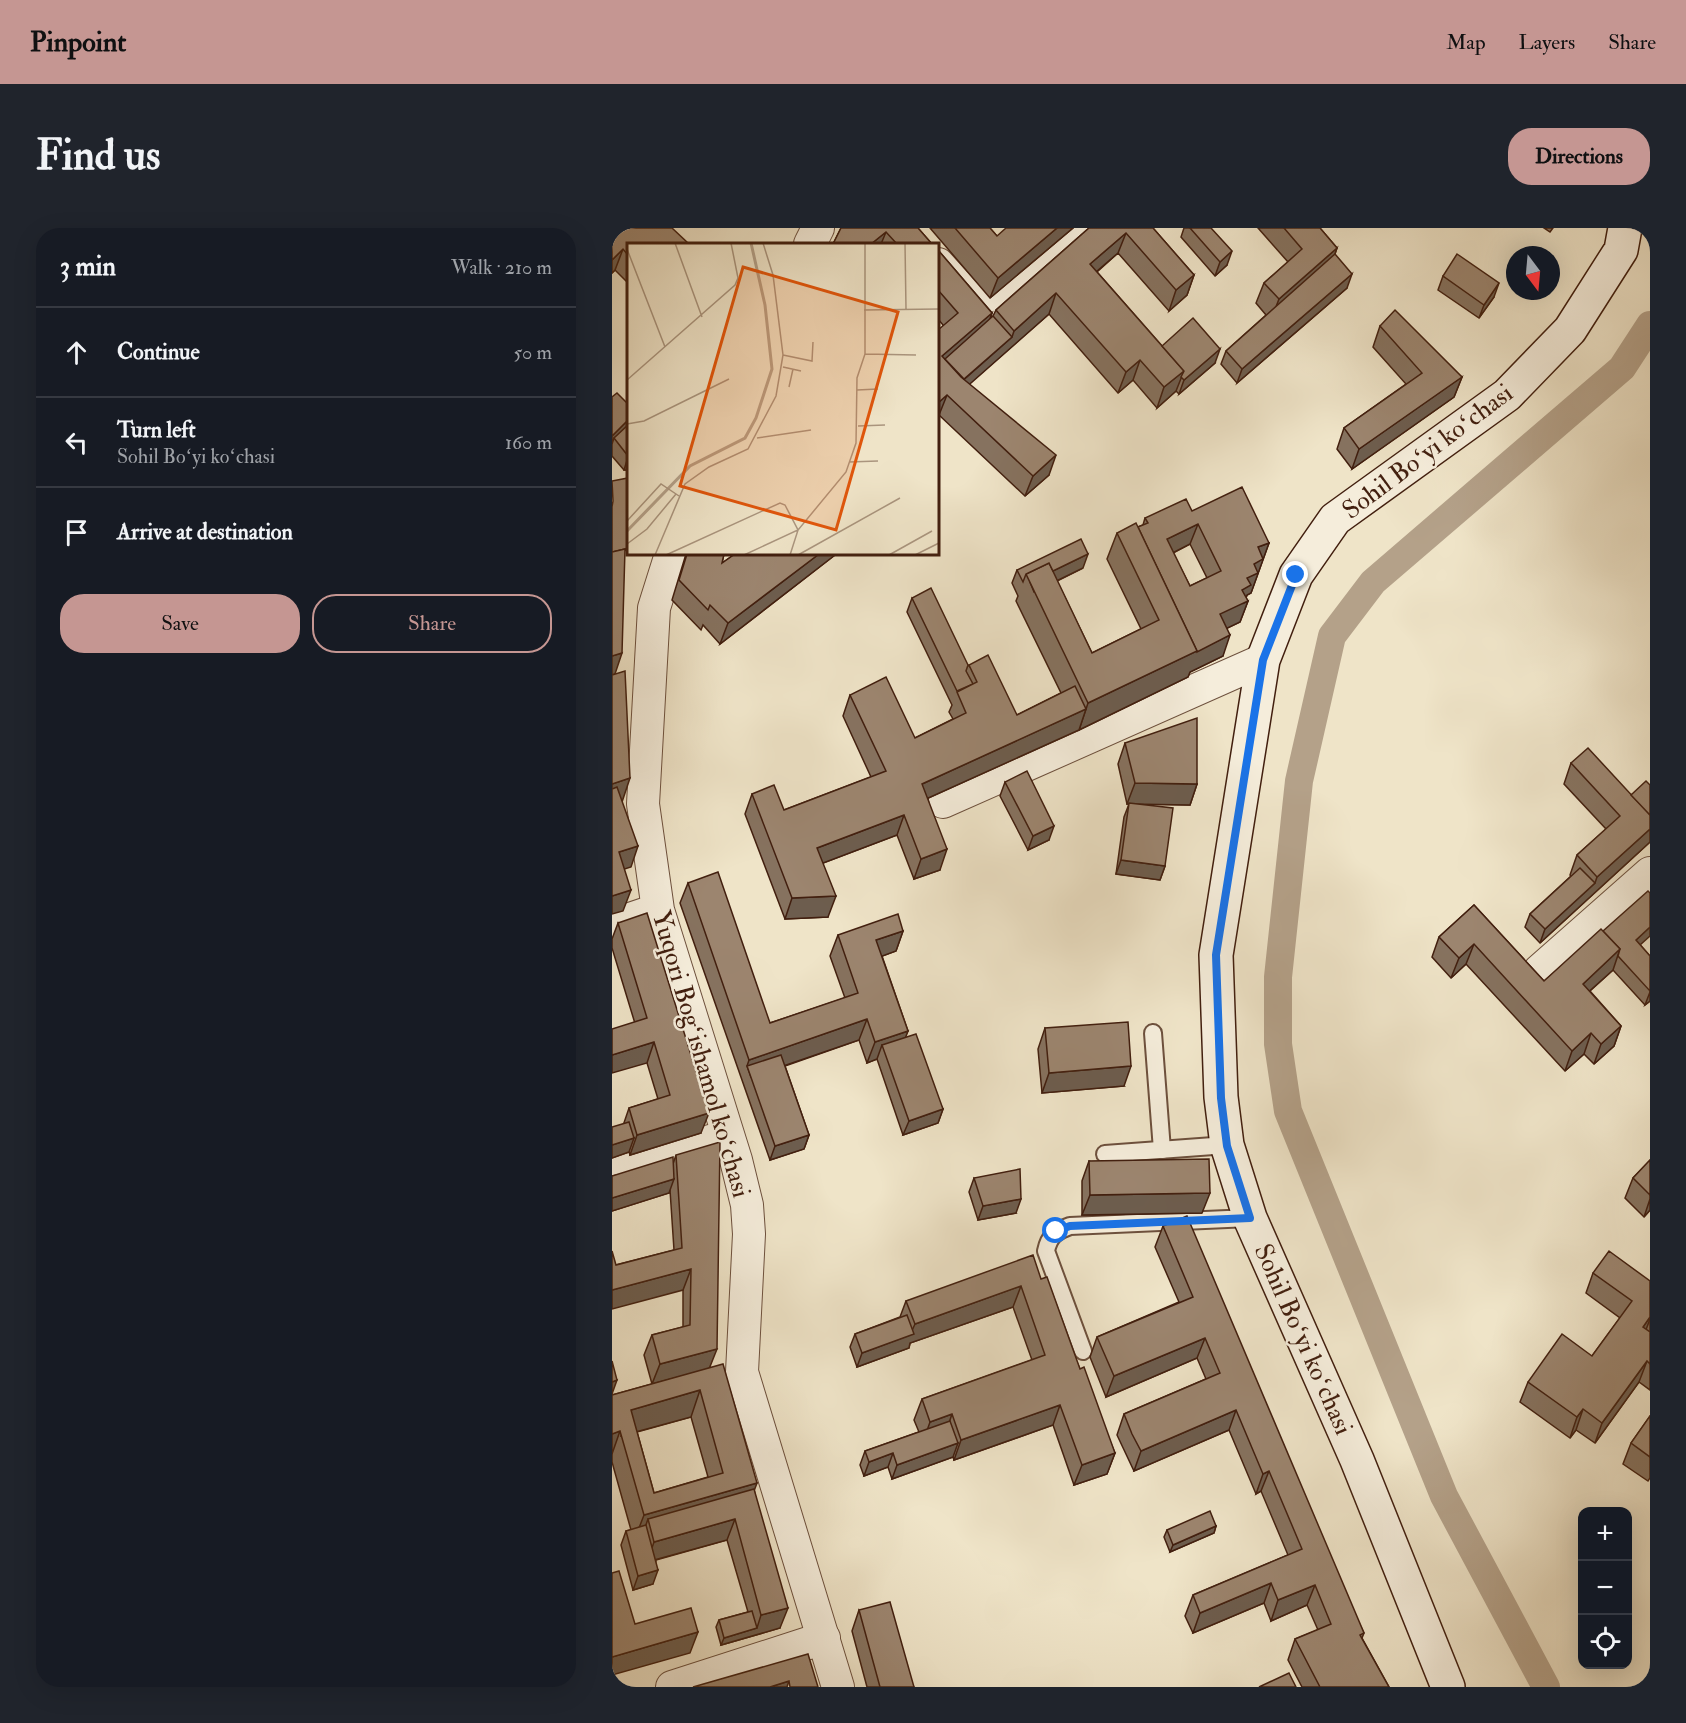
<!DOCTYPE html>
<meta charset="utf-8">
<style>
body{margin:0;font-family:"IM FELL Double Pica",serif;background:#20242c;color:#f1f3f6}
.controls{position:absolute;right:18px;bottom:18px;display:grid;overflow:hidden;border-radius:12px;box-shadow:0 6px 24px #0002}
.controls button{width:54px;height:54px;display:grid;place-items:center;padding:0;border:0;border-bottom:2px solid #363941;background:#171b24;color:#f1f3f6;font:30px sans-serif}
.compass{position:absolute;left:894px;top:18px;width:54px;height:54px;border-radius:50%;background:#171b24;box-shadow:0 6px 24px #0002;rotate:164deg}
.stop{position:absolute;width:18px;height:18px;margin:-14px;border:4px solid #1a73e8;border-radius:50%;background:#fff}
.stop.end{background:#1a73e8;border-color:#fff;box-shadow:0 2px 6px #0008}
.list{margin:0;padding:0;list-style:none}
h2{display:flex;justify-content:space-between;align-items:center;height:78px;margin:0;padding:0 24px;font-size:26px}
h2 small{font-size:20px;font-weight:400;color:#9ea1a6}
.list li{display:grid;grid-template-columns:39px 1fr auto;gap:18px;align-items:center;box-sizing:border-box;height:90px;padding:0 24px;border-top:2px solid #363941}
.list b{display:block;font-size:22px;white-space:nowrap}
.list p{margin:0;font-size:20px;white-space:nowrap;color:#9ea1a6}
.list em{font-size:20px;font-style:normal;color:#9ea1a6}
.actions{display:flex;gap:12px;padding:18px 24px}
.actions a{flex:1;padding:14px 0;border:2px solid #c59692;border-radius:24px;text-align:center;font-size:21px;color:#c59692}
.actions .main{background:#c59692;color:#111}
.icon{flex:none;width:33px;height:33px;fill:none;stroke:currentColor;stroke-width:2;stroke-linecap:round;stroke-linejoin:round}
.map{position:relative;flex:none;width:1038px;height:1459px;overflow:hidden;border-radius:24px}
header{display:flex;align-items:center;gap:36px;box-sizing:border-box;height:84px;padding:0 30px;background:#c59692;color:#111}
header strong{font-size:28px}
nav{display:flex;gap:33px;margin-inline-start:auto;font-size:21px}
.intro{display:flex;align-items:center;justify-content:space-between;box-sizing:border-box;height:144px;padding:0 36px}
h1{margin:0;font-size:42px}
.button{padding:15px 27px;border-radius:24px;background:#c59692;color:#111;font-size:21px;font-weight:700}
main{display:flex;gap:36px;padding:0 36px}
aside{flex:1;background:#171b24;border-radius:24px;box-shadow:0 6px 24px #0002}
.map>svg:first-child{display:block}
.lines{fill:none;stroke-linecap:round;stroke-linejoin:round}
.canal{stroke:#b4a189;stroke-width:28}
.service-casing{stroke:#6d503d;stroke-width:20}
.minor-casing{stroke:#6d503d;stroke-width:34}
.secondary-casing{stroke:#421f0f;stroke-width:36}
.service{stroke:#f5eddb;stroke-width:16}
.minor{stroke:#f5eddb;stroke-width:32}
.secondary{stroke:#f5eddb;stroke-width:33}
.wall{fill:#86725f;stroke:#421f0f;stroke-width:1.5;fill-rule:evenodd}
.shaded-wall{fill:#6d5d4e;stroke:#421f0f;stroke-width:1.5}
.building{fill:#9c856f;stroke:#421f0f;stroke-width:1.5;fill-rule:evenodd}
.route{stroke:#1a73e8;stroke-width:8}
.labels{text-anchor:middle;stroke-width:5;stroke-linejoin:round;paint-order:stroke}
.street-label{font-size:26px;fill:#421f0f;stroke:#f5eddb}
.inset-river{fill:none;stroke:#b4a189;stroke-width:3}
.inset-road{fill:none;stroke:#aa957e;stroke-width:1.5}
.view{fill:#e0560c;fill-opacity:0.15;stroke:#e0560c;stroke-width:3}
.inset-edge{fill:none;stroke:#421f0f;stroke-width:3}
</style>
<header>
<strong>Pinpoint</strong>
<nav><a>Map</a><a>Layers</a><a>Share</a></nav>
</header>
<div class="intro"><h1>Find us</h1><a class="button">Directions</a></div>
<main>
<aside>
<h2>3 min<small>Walk · 210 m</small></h2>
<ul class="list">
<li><svg class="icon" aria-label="ahead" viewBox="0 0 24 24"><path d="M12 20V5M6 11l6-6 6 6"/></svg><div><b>Continue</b></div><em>50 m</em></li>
<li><svg class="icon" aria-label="left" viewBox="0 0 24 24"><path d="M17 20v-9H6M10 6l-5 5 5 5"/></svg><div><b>Turn left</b><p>Sohil Boʻyi koʻchasi</p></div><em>160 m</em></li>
<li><svg class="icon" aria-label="arrive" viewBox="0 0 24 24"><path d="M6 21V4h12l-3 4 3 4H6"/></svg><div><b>Arrive at destination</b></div></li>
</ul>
<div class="actions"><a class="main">Save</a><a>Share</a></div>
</aside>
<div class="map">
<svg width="1038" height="1459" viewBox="0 0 1038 1459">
<rect width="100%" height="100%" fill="#efe4c8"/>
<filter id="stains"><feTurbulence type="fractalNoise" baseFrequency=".00333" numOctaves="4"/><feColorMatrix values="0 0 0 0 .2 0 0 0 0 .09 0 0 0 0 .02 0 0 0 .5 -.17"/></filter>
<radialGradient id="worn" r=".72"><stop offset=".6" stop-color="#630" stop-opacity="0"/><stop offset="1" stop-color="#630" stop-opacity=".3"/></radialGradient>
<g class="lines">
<!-- canal -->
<polyline class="canal" points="934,1459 832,1268 676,883 666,816 666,749 687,553 720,408 761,354 1010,140 1038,97"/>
<defs>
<g id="service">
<polyline points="541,805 550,922"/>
<polyline points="493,926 615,917"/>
<path d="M471,1123l-37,-100c3,-15 10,-20 24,-25l180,-8"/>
</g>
<g id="minor">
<polyline points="198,16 206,0"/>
<polyline points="326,36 356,69 373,76 393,67 472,0"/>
<polyline points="59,326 42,380 31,576 46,682 124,932 135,977 137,1006 130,1144 226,1459"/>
<polyline points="331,574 651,432"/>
<polyline points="0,697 45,682"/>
<polyline points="927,743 1038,645"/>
<polyline points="0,942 115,908"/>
<polyline points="60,1459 212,1410"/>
</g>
<polyline id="secondary" points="836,1459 745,1232 638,990 615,917 609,869 604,727 651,432 684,347 723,291 895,167 958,102 1009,22 1013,0"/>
</defs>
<!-- service casing -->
<use href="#service" class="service-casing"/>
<!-- minor casing -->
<use href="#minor" class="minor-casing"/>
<!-- secondary casing -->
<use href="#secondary" class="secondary-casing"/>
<!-- service -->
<use href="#service" class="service"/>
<!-- minor -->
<use href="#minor" class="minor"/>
<!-- secondary -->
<use href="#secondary" class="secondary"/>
</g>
<!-- wall -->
<g class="wall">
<polygon points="0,0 16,16 16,55 3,42 0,45"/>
<polygon points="229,0 306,0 320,16 221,16"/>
<polygon points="318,0 378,0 385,8 461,0 378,70"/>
<polygon points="477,0 541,0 582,47 575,67 557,83 506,25 485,44 550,118 603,135 567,166 564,163 545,180 521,152 506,165 437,86 357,156 437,247 413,268 327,187 331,97 326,91 326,22 380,85 378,91 381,88 384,82"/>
<polygon points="572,0 599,0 615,37 603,48 569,9"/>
<polygon points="646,0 708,0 725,20 723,26 735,60 625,155 609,136 614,123 654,87 644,75 652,55 676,34"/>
<polygon points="932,0 941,0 938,4"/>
<polygon points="831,48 882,69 867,90 826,62"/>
<polygon points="768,98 850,149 842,169 740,241 725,221 732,200 794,156 761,119"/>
<polygon points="0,169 16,176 16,242 12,242 0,228"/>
<path d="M580,283l77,32 -18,50 -4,2 -1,3 2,3 -8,21 -13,6 -4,28 -33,16 -2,5 -109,53 -151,68 12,72 -26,9 -17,-44 -74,28 5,54 -43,2 -40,-105 7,-20 32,16 87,-33 -28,-61 7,-21 65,43 38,-19 -4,-7 3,-7 -45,-93 5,-14 56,67 49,50 44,-22 -45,-92 2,-5 -6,-13 5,-13 66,-2 -26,13 35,72 49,-24 -34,-70 10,-26 21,-6 5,-2 2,-7zM578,316l17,34 -17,8 -17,-33z"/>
<polygon points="74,326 112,326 110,335 123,326 224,326 223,327 108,416 91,397 89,402 60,372"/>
<polygon points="513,515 585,556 578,577 526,576 553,638 548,652 504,646 512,589 517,576 515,576 506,536"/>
<polygon points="959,535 1019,567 1038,557 1038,614 928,715 913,699 918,686 959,648 958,647 965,627 994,601 952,556"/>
<polygon points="393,554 437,612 416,622 388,568"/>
<polygon points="76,655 158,795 233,770 218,728 226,707 291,703 284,723 270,728 296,803 293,809 331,881 326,895 291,907 265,831 255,835 247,812 173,838 197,907 192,921 158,932 68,675"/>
<polygon points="862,677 932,753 991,703 1028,717 1038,728 1038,773 1033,777 1001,742 978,763 1009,798 1002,818 982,836 972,826 953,843 854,736 839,750 820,729 827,709"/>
<polygon points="6,695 89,905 18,927 17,924 0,930 17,880 46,871 0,720 0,711"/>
<polygon points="433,800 512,858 430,865 426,821"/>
<path d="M64,927l34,213 44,121 26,139 -59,17 -5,-18 3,-7 29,-8 -21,-72 -71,20 -3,24 -20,6 -12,-45 5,-14 5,-1 -19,-68v-67l40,-11 -8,-29 8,-20 31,-8v-37l-67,-25 58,-15 -4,-60 -1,3 -57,18v-35l61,-12zM79,1189l17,60 -54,16 -17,-61z"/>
<polygon points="1038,932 1038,982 1032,989 1013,970 1021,950"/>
<polygon points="477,933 590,985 470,987 470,953"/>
<polygon points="362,950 404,985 366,992 357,964"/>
<polygon points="551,998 752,1405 750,1410 777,1459 690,1459 676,1432 683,1411 706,1402 695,1377 659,1393 652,1375 581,1405 573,1388 581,1367 676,1327 649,1263 644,1266 617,1202 522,1243 505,1207 512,1186 594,1151 585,1130 494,1169 478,1129 485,1109 567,1074 543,1019"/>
<polygon points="981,1045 1038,1053 1038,1162 1027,1154 983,1215 964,1202 958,1210 908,1174 916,1154 980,1128 1008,1090 974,1065"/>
<polygon points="429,1051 468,1141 503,1225 495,1246 462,1257 441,1197 342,1232 341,1229 280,1251 276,1239 252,1248 248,1237 253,1223 307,1204 302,1192 310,1171 420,1132 401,1079 298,1115 297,1120 245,1139 238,1119 243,1106 288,1089 294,1073"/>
<polygon points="1038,1188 1038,1250 1036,1253 1011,1236 1019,1215"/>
<polygon points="604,1298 602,1305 558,1324 552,1309 555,1302"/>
<polygon points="247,1382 302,1459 255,1459 240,1403"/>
</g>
<!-- shaded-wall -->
<g class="shaded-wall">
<polygon points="445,0 461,0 378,70 386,50"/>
<polygon points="274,4 269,16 259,16"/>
<polygon points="514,5 506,25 470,56 478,36"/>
<polygon points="725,20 718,40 659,92 667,71"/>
<polygon points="11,21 3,42 0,45 0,32"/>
<polygon points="620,23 615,37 603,48 608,34"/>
<polygon points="740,46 735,60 625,155 630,141"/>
<polygon points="582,47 575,67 557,83 564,62"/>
<polygon points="887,55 882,69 867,90 872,77"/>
<polygon points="444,65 437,86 342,170 347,156 400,109 402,103"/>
<polygon points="380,85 373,105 333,140 330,128"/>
<polygon points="608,121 603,135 567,166 572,152"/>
<polygon points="528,132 521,152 506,165 514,144"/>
<polygon points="572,143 564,163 545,180 552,159"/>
<polygon points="850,149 842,169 740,241 747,221"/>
<polygon points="335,167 327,187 326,189 326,175"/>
<polygon points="16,192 16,201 2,210 0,216 0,208"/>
<polygon points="444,227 437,247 413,268 421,248"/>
<polygon points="16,229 16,242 12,242"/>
<polygon points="586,296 578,316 547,332 555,311"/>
<polygon points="657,315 639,365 635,367 632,375 636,373 628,394 601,407 608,386 646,319"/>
<polygon points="207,326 224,326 223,327 108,416 116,395"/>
<polygon points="476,326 471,340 422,364 418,354"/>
<polygon points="618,407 611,428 578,444 576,449 467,502 476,475"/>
<polygon points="10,425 3,446 0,447 0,428"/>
<polygon points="474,481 467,502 303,576 310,556"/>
<polygon points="18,550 9,577 0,579 0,556"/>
<polygon points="523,555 585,556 578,577 515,576"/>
<polygon points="292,587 285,607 198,640 205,620"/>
<polygon points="442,598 437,612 416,622 421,608"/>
<polygon points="1038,601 1038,614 928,715 933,701 983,655 985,649"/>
<polygon points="26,618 19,639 0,645 7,624"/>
<polygon points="335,621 328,642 302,651 309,631"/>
<polygon points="509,632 553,638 548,652 504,646"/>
<polygon points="19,662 11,683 0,686 0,668"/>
<polygon points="224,668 216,689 173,691 180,670"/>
<polygon points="1038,699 1038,708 1018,726 1024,712"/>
<polygon points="291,703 284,723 257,733 264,712"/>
<polygon points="862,716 854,736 839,750 847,730"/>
<polygon points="1008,721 1001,742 963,776 971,756"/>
<polygon points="1038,764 1038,773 1033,777"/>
<polygon points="255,791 247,812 139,849 135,838 137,832"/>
<polygon points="1009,798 1002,818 982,836 989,816"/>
<polygon points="296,803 288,824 270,817 265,831 255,835 263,814"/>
<polygon points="979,805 972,826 953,843 960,823"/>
<polygon points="42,814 35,835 0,845 0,827"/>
<polygon points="519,838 512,858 430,865 437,845"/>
<polygon points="331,881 326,895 291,907 297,893"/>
<polygon points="97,885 89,905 18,927 25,907"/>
<polygon points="197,907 192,921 158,932 163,918"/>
<polygon points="22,910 17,924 0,930 0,917"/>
<polygon points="62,951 57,965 0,983 0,970"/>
<polygon points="598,965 590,985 470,987 478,967"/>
<polygon points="409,971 404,985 366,992 371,978"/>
<polygon points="1038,971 1038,982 1032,989"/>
<polygon points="79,1041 71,1062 0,1081 0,1062"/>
<polygon points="409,1058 401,1079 298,1115 297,1120 245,1139 250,1125 298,1107 303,1096"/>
<polygon points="1038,1089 1038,1091 1032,1107 1031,1099"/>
<polygon points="593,1110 585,1130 494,1169 502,1148"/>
<polygon points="105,1121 97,1141 40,1156 48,1136"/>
<polygon points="1035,1133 1027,1154 983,1215 990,1195"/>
<polygon points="5,1152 0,1166 0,1154"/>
<polygon points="88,1162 79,1189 9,1208 19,1182"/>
<polygon points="448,1177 441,1197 342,1232 349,1212"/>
<polygon points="971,1181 964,1202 958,1210 965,1189"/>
<polygon points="624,1182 617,1202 522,1243 529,1223"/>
<polygon points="340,1186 333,1207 311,1214 318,1194"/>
<polygon points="8,1203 0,1226 0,1206"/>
<polygon points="346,1215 341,1229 280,1251 285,1237"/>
<polygon points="281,1225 276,1239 252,1248 257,1234"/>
<polygon points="503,1225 495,1246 462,1257 470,1237"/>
<polygon points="657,1243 649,1263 644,1266 651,1246"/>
<polygon points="145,1255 135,1282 36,1291 29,1311 22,1313 32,1287"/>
<polygon points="123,1291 115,1312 35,1334 42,1314"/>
<polygon points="604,1298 602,1305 558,1324 561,1317"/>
<polygon points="46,1342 41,1356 21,1362 26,1348"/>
<polygon points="659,1355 652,1375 581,1405 588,1385"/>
<polygon points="703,1357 695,1377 659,1393 666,1372"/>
<polygon points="176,1380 168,1400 109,1417 112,1410 145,1400 149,1387"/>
<polygon points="86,1404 78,1425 0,1447 0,1429"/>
<polygon points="177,1453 175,1459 158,1459"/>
</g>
<!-- building -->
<g class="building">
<polygon points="0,0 60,0 77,16 16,16 16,27 11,21 0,32"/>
<polygon points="229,0 306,0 320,16 285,16 274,4 259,16 221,16"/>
<polygon points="343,0 378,0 385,8 394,0 445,0 386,50"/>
<polygon points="477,0 541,0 582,47 564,62 514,5 478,36 572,143 552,159 528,132 514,144 444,65 402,103 384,82"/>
<polygon points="578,0 599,0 620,23 608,34"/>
<polygon points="672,0 708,0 725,20 667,71 652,55 690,21"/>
<polygon points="326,22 380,85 330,128 349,149 444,227 421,248 335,167 326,175 326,102 346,85 326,62"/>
<polygon points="723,26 740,46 630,141 614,123"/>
<polygon points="845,26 887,55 872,77 831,48"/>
<polygon points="783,82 850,149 747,221 732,200 810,145 768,98"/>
<polygon points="381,88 400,109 352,151 333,131"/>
<polygon points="581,90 608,121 572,152 569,149 572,143 550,118"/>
<polygon points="5,165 16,176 16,192 0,208 0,169"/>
<polygon points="16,197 16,228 2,210"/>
<polygon points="16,250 16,317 13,323 13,321 0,324 0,279 1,273 0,253"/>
<path d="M630,259l27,56 -11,4 5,12 -9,5 4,9 -11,5 4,7 -9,5 6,11 -28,13 10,21 -33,17v-1l-59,-124 10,-4 -3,-5 41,-19 6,12zM586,296l23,47 -31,15 -23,-47z"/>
<polygon points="524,295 585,423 476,475 414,346 437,335 480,425 547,392 505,305"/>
<polygon points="469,311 476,326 441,343 437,335 414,346 411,354 405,342"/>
<polygon points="13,321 10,425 0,428 0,324"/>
<polygon points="75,326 112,326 110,335 123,326 207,326 116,395 98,377 96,382 67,352"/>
<polygon points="319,360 356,437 354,443 361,456 345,463 300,370"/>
<polygon points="376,427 405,487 463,458 474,481 310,556 335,621 309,631 292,587 205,620 224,668 180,670 140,566 162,557 172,582 274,543 238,467 274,449 303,510 354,485 345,464 365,454 357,437"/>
<polygon points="13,443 18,550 0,556 0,447"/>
<polygon points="585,490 585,556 523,555 513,515"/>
<polygon points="976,520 1038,587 1038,601 985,649 965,627 1008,588 959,535"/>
<polygon points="415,543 442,598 421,608 393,554"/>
<polygon points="1034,553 1038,557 1038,587 1019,567"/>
<polygon points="5,559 26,618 7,624 19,662 0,668 0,561"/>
<polygon points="517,575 561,580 553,638 509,632"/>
<polygon points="968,640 983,655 933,701 918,686"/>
<polygon points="106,644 158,795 246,765 226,707 286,686 291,703 264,712 296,803 263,814 255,791 137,832 76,655"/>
<polygon points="1036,663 1038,665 1038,699 1024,712 1038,728 1038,763 1006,728 1008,721 991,703"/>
<polygon points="862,677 932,753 989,701 1008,721 971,756 1009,798 989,816 979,805 960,823 862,716 847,730 827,709"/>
<polygon points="35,685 97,885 25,907 17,880 58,867 42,814 0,827 0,801 35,790 6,695"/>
<polygon points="516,794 519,838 437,845 433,800"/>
<polygon points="304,806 331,881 297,893 270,817"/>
<polygon points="169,827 197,907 163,918 135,838"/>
<polygon points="17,894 22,910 0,917 0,899"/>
<polygon points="108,914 105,1121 48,1136 40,1107 78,1097 79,1041 0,1062 0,1023 4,1037 70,1020 64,927"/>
<polygon points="61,929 62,951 0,970 0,948"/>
<polygon points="597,931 598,965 478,967 477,933"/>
<polygon points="1038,932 1038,967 1021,950"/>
<polygon points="408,941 409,971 371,978 362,950"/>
<polygon points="575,988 752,1405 748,1407 777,1459 708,1459 683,1411 719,1396 703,1357 666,1372 659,1355 588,1385 581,1367 690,1321 657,1243 651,1246 624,1182 529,1223 520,1206 512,1186 608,1145 593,1110 502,1148 485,1109 581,1069 551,998"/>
<polygon points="997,1023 1038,1053 1038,1089 1031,1099 1038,1104 1038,1136 1035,1133 990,1195 971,1181 965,1189 916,1154 950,1106 980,1128 1020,1073 981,1045"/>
<polygon points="421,1027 429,1051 435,1049 468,1141 472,1139 503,1225 470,1237 448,1177 349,1212 340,1186 318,1194 310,1171 433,1127 409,1058 303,1096 294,1073"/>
<polygon points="295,1087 302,1106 250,1125 243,1106"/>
<polygon points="0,1133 5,1152 0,1154"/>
<path d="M111,1136l34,119 -113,32 -24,-84 -8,3v-39zM88,1162l23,83 -69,20 -23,-83z"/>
<polygon points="1038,1188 1038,1229 1019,1215"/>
<polygon points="338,1193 346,1215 285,1237 281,1225 257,1234 253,1223"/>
<polygon points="142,1261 176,1380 149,1387 123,1291 42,1314 36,1291"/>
<polygon points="598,1283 604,1298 561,1317 555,1302"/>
<polygon points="34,1297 46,1342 26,1348 14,1303"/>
<polygon points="7,1343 23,1396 79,1380 86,1404 0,1429 0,1345"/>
<polygon points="278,1374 302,1459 268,1459 247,1382"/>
<polygon points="140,1383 145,1400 112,1410 107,1392"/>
<polygon points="196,1426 206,1459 178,1459 177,1453 158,1459 81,1459"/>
<polygon points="677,1445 684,1459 647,1459"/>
</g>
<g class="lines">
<!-- route -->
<polyline class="route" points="444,1003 458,998 638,990 615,918 609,870 604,727 651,432 684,347"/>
</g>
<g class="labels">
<!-- street labels -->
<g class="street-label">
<text transform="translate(815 223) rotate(-37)" y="9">Sohil Boʻyi koʻchasi</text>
<text transform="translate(90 826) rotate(74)" y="9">Yuqori Bogʻishamol koʻchasi</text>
<text transform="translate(692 1111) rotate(66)" y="9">Sohil Boʻyi koʻchasi</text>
</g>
</g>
<!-- overview -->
<g transform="translate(15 15)">
<rect width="312" height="312" fill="#efe4c8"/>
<path class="inset-river" d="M0,288l63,-65 55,-28 11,-20 16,-49 -7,-64 -14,-62"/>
<path class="inset-road" d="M48,0l27,74M278,0l1,66M0,6l38,98M237,67l75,-1M238,111l51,1M156,112l29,6 1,-19M156,124l18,4M0,137l108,-95 3,-7 -7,-35M162,144l4,-18M230,147l21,-1M0,181l17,-3 85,-42M231,183l27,-1M130,195l54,-8M222,219l29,-1M0,278l34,-37 18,12M0,301l20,-15 29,-35M28,312l30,-71 24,-17 39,-18 28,-53 7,-41 -10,-80 -10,-32M39,312l114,-52 5,2 13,25 -54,25M163,312l8,-25 48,-58 10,-29 1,-65 8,-24v-111M171,312l102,-57M262,312l43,-24M288,312l24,-12"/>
<path class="view" d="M116,24l155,45 -62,218 -156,-44z"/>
<rect width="312" height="312" class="inset-edge"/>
</g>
<rect width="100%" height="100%" filter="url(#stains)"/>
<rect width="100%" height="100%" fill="url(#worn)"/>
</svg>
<div class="controls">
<button>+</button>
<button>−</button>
<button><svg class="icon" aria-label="locate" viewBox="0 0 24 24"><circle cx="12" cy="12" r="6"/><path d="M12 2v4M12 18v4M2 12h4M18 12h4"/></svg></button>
</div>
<svg class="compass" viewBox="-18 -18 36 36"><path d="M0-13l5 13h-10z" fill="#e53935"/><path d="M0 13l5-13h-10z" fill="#9ea1a6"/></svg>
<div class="stop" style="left:444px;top:1003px"></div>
<div class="stop end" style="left:684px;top:347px"></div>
</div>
</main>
